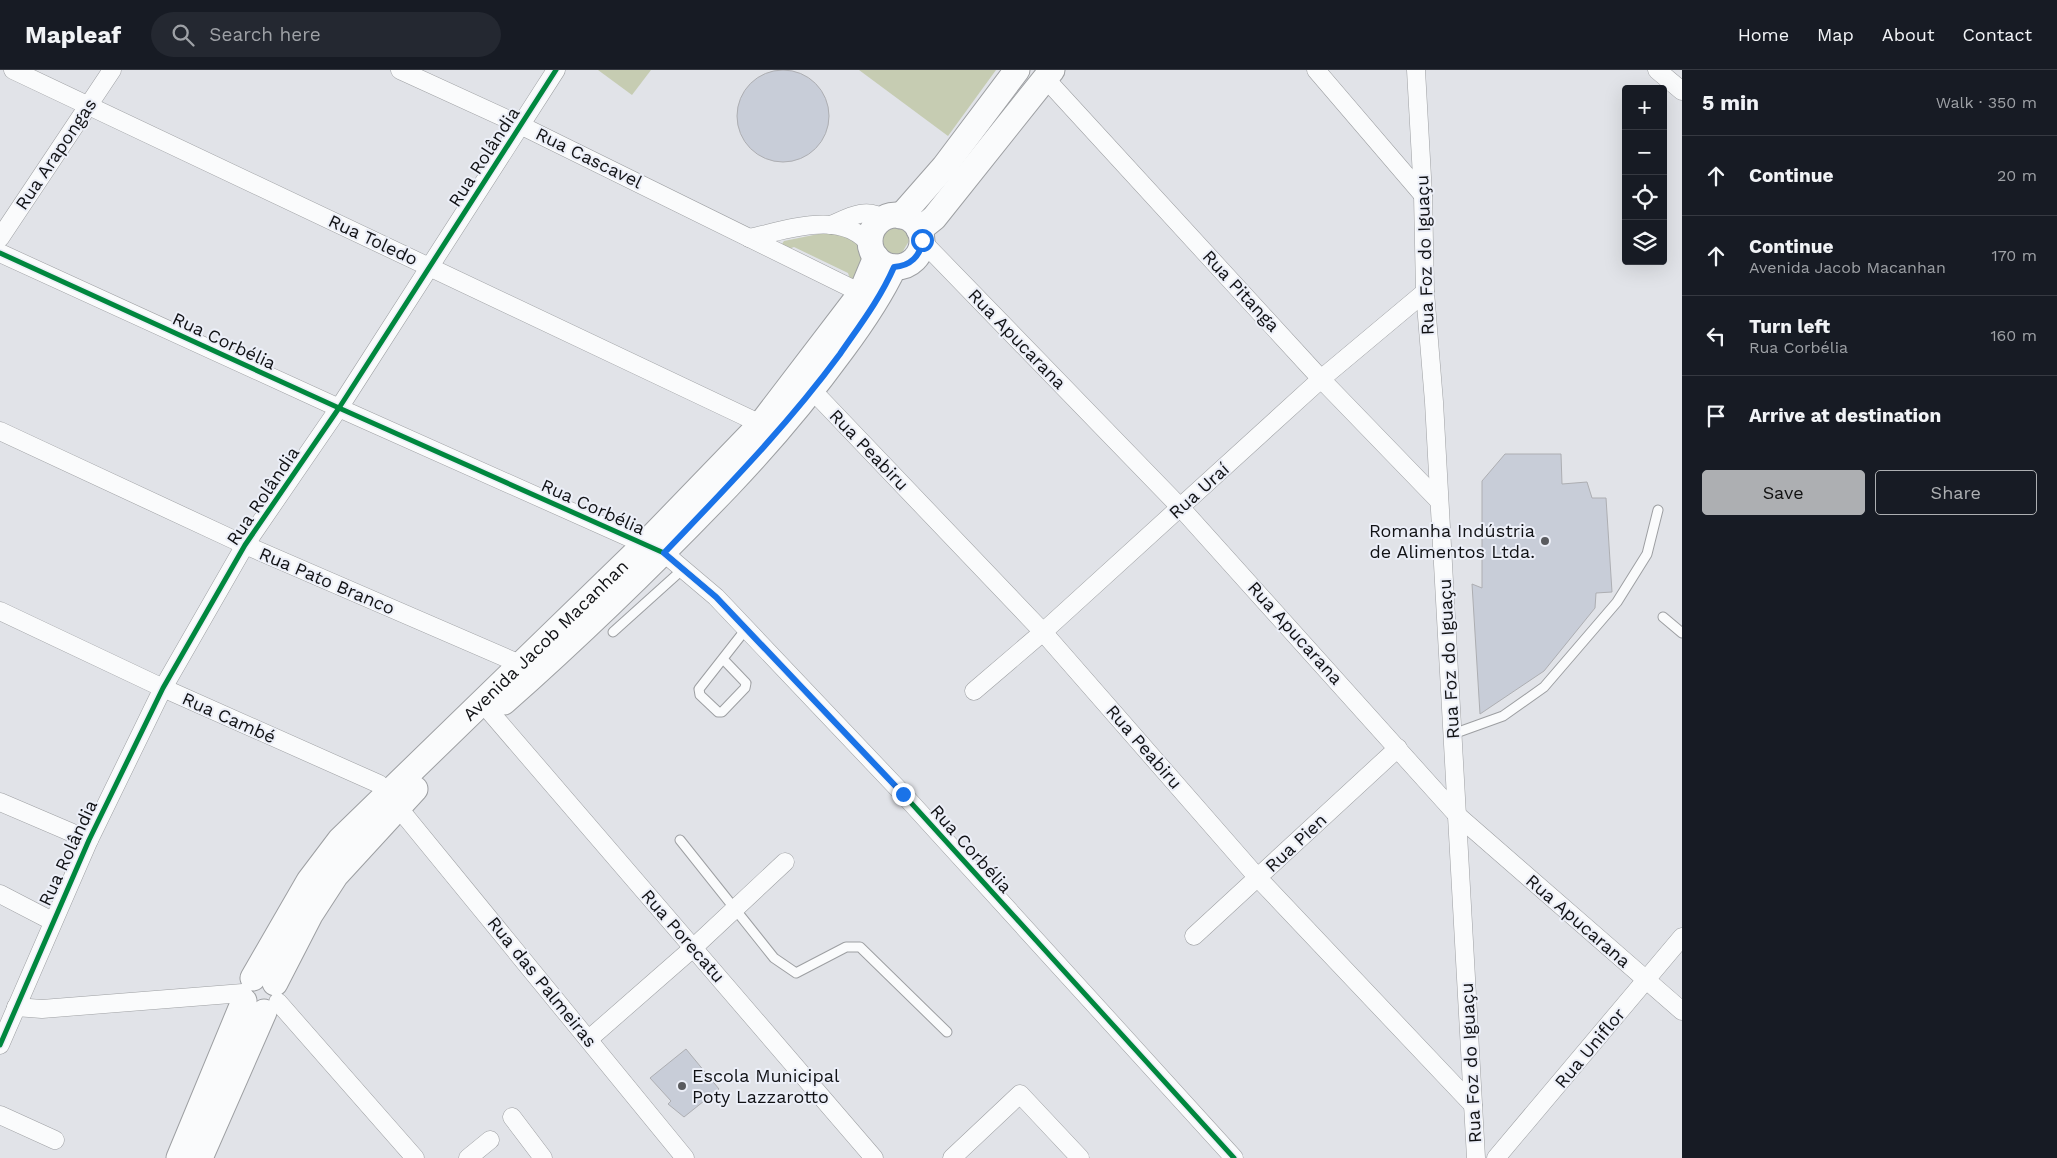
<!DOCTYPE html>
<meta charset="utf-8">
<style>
body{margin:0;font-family:"Work Sans",sans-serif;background:#242831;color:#f1f3f6}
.controls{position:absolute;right:15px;top:15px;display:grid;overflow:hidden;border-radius:5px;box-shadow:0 5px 20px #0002}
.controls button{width:45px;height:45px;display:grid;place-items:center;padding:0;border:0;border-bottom:1px solid #363941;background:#171b24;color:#f1f3f6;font:25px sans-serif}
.stop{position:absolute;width:15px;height:15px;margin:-11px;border:4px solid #1a73e8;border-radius:50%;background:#fff}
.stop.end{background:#1a73e8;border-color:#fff;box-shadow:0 1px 5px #0008}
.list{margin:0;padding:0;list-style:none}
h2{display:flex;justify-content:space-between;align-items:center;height:65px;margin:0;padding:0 20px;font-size:21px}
h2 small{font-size:16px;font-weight:400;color:#9ea1a6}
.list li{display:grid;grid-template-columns:32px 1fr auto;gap:15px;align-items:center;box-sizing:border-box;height:80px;padding:0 20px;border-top:1px solid #363941}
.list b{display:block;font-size:19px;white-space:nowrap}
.list p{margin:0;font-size:16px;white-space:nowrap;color:#9ea1a6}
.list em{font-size:16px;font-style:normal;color:#9ea1a6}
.actions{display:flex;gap:10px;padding:15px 20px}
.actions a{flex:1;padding:11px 0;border:1px solid #adafb2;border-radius:5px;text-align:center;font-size:18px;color:#adafb2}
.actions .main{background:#adafb2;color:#111}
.icon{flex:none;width:28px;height:28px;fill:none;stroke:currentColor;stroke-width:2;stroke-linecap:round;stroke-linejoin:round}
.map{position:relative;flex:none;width:1682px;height:1088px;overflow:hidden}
header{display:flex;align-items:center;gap:30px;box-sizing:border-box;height:70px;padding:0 25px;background:#171b24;border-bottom:1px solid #363941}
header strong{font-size:24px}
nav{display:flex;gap:28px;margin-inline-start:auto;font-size:18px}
.search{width:350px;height:45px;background:#242831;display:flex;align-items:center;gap:12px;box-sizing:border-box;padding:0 18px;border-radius:28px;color:#9ea1a6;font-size:19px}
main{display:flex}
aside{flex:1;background:#171b24}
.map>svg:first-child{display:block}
.green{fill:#c6ccb2}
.building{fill:#c8cdd8;stroke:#adaeb2}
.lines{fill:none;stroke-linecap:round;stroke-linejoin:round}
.lane-casing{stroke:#9d9fa2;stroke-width:11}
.street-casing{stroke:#9d9fa2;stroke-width:19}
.secondary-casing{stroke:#9d9fa2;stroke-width:27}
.lane{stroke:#fafbfc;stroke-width:9}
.street{stroke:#fafbfc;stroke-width:18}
.secondary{stroke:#fafbfc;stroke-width:25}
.cycleway-casing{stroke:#eceff8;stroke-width:8}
.cycleway{stroke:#00873e;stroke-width:5}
.route{stroke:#1a73e8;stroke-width:6}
.poi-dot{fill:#5a5b5f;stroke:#eceff8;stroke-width:2}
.labels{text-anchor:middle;stroke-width:4;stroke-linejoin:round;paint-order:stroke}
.street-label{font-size:18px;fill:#111215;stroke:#eceff8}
.poi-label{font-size:18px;fill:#111215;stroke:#eceff8;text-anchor:end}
</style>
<header>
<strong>Mapleaf</strong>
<div class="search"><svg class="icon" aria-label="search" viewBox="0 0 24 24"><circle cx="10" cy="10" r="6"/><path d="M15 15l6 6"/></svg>Search here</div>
<nav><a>Home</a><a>Map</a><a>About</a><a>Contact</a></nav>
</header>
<main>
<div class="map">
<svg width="1682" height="1088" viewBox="0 0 1682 1088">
<rect width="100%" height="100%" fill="#e1e3e8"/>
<!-- green -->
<g class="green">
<polygon points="598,0 651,0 632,25"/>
<polygon points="859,0 996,0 948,66"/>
<path d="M893,155l14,4 2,12 -9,15 -12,1c-11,-13 -12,-23 5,-32z"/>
<path d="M838,160l20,12c6,16 4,26 -7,40l-3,-9 -54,-26 -11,4 -3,-4 4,-6z"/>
</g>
<!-- building -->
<g class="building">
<circle cx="783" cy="46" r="46"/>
<polygon points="1505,384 1561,384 1562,414 1587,412 1592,428 1606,428 1612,522 1596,523 1595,538 1544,601 1480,644 1472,514 1482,518 1482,411"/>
<polygon points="686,979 719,1019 684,1047 668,1034 671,1031 650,1008"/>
</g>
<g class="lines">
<defs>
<g id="lane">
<polyline points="1663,547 1682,563"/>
<polyline points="613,562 683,499"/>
<polyline points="723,589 746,613 745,618 722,642 718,642 700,625 699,619 746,559"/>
<polyline points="1453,664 1503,646 1544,617 1617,532 1647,484 1658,440"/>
<polyline points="680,770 774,888 796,903 846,877 860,877 947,962"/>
</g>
<g id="street">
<polyline points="13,0 761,354"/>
<polyline points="400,0 520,55 861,223"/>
<polyline points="1316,0 1423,125"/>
<polyline points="1416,0 1423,125 1425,222 1434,332 1476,1088"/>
<polyline points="1657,0 1682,21"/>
<polyline points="1045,8 1321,309 1439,431"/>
<path d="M831,155c16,-7 36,-19 52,-6"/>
<polyline points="0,168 112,0"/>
<path d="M749,168c38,-8 94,-30 122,8"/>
<polyline points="921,170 1181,438 1457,745 1682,941"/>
<polyline points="0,183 339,338 664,483 716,527 903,724 1234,1088"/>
<polyline points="813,321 1043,562 1258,808 1473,1035"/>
<polyline points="0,361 245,475 520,594"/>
<polyline points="0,541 163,618 379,714 685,1088"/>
<polyline points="974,621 1043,562 1321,309 1425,222"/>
<polyline points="491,643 874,1088"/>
<polyline points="0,732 89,770"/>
<polyline points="0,824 52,851"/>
<polyline points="1194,866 1398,678"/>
<polyline points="278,932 415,1088"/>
<polyline points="16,937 42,939 243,923"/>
<polyline points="589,969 693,878 785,792"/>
<polyline points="0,975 89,770 163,618 245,475 339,338 556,0"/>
<polyline points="0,1045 55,1070"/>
<polyline points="512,1047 543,1088"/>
<polyline points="468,1088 490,1070"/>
<polyline points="952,1088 1020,1024 1080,1088"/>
<polyline points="1496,1088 1682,867"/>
</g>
<g id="secondary">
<circle cx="896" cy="171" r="26"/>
<polyline points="901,146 944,97 1017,0"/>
<polyline points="919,160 934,148 1052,0"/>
<path d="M504,632c78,-69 152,-141 224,-216 41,-43 79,-88 114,-136 20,-27 38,-53 52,-83"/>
<path id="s1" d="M253,908l56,-97 31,-41 304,-295 117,-121 100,-131 15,-36"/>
<polyline points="275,913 310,845 336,805 415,719"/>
<polyline points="179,1088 244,931"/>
<polyline points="200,1088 264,942"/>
</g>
</defs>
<!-- lane casing -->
<use href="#lane" class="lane-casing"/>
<!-- street casing -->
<use href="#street" class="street-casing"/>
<!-- secondary casing -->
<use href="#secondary" class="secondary-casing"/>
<!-- lane -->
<use href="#lane" class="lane"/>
<!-- street -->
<use href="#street" class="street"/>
<!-- secondary -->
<use href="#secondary" class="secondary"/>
<defs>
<g id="cycleway">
<polyline points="0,183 339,338 664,483 716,527 903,724 1234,1088"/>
<polyline points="0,975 89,770 163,618 245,475 339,338 556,0"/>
</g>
</defs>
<!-- cycleway casing -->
<use href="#cycleway" class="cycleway-casing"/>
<!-- cycleway -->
<use href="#cycleway" class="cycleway"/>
</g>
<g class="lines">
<!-- route -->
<path class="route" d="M903,724l-187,-197 -52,-44c61,-64 123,-127 176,-199 20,-29 40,-55 54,-87 16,-1 27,-11 28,-27"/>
</g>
<!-- markers -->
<g class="poi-dot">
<circle cx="1545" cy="471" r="5"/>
<circle cx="682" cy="1016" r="5"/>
</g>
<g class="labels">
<!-- street labels -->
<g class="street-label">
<text transform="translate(56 84) rotate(-56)" y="6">Rua Arapongas</text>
<text transform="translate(484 87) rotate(-57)" y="6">Rua Rolândia</text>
<text transform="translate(589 88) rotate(26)" y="6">Rua Cascavel</text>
<text transform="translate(373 170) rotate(25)" y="6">Rua Toledo</text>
<text transform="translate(1425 185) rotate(-92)" y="6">Rua Foz do Iguaçu</text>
<text transform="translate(1241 221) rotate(47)" y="6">Rua Pitanga</text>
<text transform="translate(1017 269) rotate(46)" y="6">Rua Apucarana</text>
<text transform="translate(224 271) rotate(25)" y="6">Rua Corbélia</text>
<text transform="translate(869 380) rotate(46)" y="6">Rua Peabiru</text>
<text transform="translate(1199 421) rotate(-42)" y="6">Rua Uraí</text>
<text transform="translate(263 426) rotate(-56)" y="6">Rua Rolândia</text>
<text transform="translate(593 437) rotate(24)" y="6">Rua Corbélia</text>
<text transform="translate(327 511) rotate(23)" y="6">Rua Pato Branco</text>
<text transform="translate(1295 563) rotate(48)" y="6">Rua Apucarana</text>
<text dy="6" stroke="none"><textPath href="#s1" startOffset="450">Avenida Jacob Macanhan</textPath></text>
<text transform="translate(1449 589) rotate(-93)" y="6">Rua Foz do Iguaçu</text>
<text transform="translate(229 648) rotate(24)" y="6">Rua Cambé</text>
<text transform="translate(1144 677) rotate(49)" y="6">Rua Peabiru</text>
<text transform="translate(1296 773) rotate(-43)" y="6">Rua Pien</text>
<text transform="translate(971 779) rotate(48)" y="6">Rua Corbélia</text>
<text transform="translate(68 783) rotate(-65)" y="6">Rua Rolândia</text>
<text transform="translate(1578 851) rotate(41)" y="6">Rua Apucarana</text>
<text transform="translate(683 866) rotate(49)" y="6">Rua Porecatu</text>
<text transform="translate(542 912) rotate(51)" y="6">Rua das Palmeiras</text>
<text transform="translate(1590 978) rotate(-50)" y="6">Rua Uniflor</text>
<text transform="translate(1471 993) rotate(-93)" y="6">Rua Foz do Iguaçu</text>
</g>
<!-- poi labels -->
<g class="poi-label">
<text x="1535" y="467">Romanha Indústria<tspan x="1535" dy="21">de Alimentos Ltda.</tspan></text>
<text x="692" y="1012" text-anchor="start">Escola Municipal<tspan x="692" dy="21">Poty Lazzarotto</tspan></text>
</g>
</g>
</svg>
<div class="controls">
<button>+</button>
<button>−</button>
<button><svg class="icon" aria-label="locate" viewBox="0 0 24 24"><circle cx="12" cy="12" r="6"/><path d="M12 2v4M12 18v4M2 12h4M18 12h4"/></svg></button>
<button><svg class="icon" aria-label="layers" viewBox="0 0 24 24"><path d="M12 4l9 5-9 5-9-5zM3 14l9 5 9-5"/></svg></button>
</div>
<div class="stop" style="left:922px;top:170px"></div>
<div class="stop end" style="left:903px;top:724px"></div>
</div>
<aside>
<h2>5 min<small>Walk · 350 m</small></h2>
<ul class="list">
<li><svg class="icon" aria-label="ahead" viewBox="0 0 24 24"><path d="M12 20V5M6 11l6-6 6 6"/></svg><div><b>Continue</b></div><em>20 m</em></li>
<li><svg class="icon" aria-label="ahead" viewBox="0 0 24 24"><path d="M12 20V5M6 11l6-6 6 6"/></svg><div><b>Continue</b><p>Avenida Jacob Macanhan</p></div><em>170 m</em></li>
<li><svg class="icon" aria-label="left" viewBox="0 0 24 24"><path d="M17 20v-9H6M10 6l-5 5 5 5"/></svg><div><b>Turn left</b><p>Rua Corbélia</p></div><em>160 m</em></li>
<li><svg class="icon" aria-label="arrive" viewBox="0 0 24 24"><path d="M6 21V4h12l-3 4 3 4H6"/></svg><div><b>Arrive at destination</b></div></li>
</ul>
<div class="actions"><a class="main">Save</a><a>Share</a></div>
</aside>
</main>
